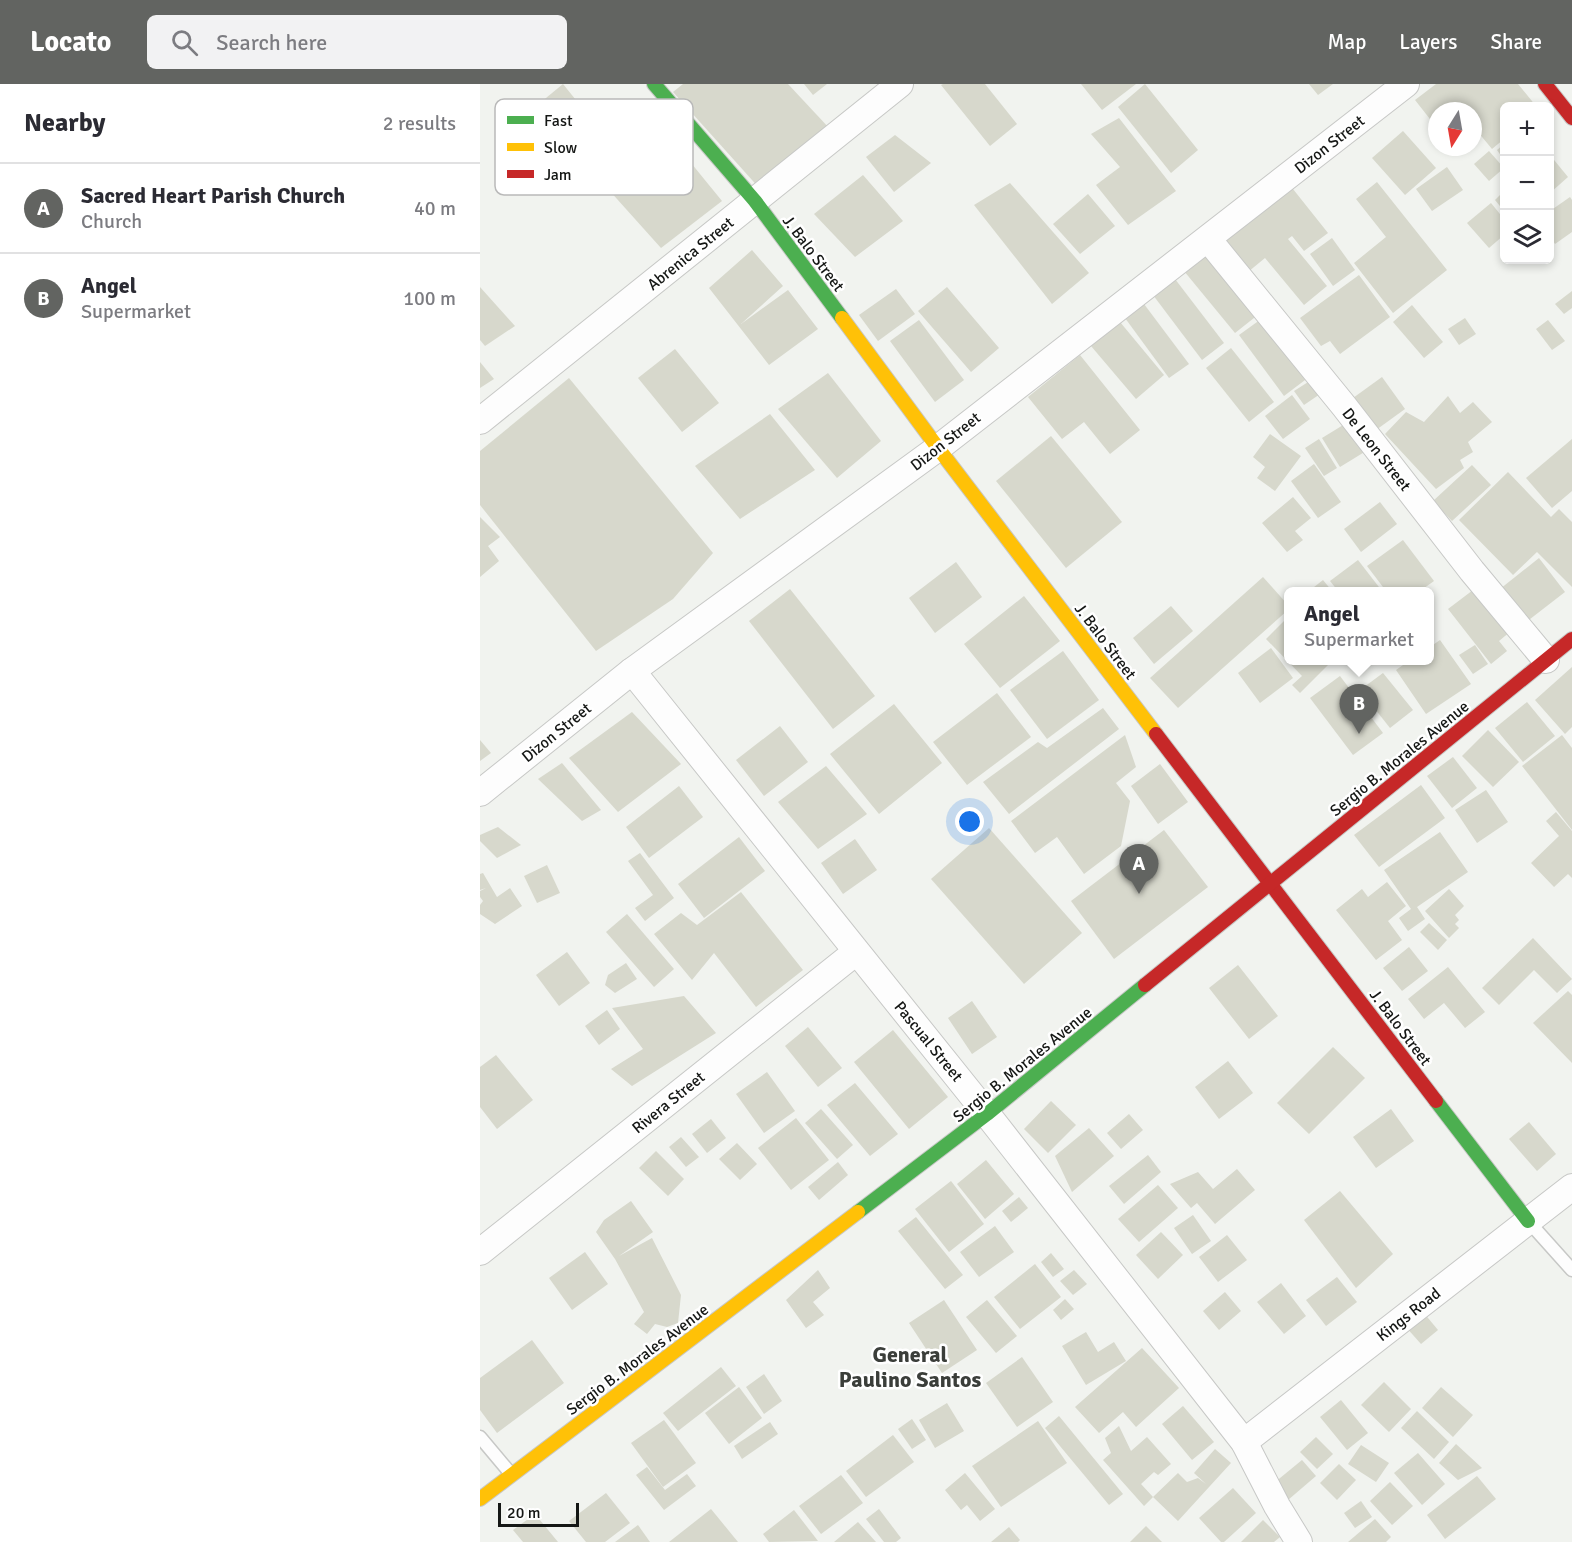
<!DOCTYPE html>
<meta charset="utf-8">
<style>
body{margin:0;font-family:Signika,sans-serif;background:#f2f2f3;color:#2b2b33}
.controls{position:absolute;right:18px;top:18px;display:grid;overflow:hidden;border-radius:9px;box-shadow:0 3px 9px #0003}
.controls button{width:54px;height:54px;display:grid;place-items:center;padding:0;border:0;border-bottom:2px solid #e1e1e2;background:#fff;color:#2b2b33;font:30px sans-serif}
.compass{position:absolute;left:948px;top:18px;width:54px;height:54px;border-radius:50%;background:#fff;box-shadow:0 3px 9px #0003;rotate:191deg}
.scale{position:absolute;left:18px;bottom:15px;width:81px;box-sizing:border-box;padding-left:6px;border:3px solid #151715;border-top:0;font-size:16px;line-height:21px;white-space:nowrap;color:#151715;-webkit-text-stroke:4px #fff;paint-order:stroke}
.you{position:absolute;left:490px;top:738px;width:21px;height:21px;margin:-15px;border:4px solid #fff;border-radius:50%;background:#1a73e8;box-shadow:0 0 0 9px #1a73e833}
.badge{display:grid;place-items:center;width:39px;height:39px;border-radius:50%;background:#626461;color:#fff;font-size:20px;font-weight:700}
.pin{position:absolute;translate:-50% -50px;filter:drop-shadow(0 2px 3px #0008)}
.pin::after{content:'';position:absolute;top:32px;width:21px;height:18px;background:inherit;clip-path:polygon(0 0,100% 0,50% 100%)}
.popup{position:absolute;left:804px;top:503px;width:150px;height:78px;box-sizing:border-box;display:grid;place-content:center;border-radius:9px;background:#fff;filter:drop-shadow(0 2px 4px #0005);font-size:20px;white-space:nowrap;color:#7c7c81}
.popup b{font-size:22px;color:#2b2b33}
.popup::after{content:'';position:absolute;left:50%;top:100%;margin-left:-12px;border:12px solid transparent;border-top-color:#fff}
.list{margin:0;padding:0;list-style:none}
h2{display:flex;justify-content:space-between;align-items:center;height:78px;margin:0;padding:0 24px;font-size:26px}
h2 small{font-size:20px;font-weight:400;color:#7c7c81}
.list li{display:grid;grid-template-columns:39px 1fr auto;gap:18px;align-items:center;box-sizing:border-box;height:90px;padding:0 24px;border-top:2px solid #e1e1e2}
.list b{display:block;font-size:22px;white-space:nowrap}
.list p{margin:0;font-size:20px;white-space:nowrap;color:#7c7c81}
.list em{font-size:20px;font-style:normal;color:#7c7c81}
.icon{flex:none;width:33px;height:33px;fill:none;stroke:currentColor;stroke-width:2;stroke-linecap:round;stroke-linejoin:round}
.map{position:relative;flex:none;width:1092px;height:1458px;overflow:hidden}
header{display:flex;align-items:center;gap:36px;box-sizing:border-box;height:84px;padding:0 30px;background:#626461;color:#fff}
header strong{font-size:28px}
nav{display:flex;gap:33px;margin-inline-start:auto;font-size:21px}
.search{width:420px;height:54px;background:#f2f2f3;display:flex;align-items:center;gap:15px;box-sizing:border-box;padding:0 21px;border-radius:9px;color:#7c7c81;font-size:22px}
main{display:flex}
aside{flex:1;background:#fff}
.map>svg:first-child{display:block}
.building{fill:#d7d8cc}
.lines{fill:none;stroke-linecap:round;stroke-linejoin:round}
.lane-casing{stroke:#c7c8c6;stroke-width:15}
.street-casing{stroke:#c7c8c6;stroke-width:28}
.fast-casing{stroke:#c7c8c6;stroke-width:16}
.slow-casing{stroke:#c7c8c6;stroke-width:16}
.jam-casing{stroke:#c7c8c6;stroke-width:16}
.lane{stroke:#fdfdfd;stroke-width:12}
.street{stroke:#fdfdfd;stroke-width:26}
.fast{stroke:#4caf50;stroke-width:14}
.slow{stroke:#ffc107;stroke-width:14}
.jam{stroke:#c62828;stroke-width:14}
.labels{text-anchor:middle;stroke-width:5;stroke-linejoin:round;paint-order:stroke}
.street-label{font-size:16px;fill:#151715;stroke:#fff}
.district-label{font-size:22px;font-weight:bold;fill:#3b3e3a;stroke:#fff}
.key{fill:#fff;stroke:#b9b9b9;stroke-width:1.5}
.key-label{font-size:16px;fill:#151715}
</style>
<header>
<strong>Locato</strong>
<div class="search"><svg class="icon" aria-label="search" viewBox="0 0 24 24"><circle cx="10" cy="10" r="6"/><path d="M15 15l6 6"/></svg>Search here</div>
<nav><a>Map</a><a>Layers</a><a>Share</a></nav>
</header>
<main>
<aside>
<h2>Nearby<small>2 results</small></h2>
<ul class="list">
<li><span class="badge">A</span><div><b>Sacred Heart Parish Church</b><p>Church</p></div><em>40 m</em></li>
<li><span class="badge">B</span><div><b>Angel</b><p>Supermarket</p></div><em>100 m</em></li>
</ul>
</aside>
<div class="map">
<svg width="1092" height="1458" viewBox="0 0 1092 1458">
<rect width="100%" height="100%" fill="#f1f3ef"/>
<!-- building -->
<g class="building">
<polygon points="83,0 112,36 70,69 38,37"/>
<polygon points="203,0 308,0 350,45 281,106 193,8"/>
<polygon points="324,0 347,0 333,11"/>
<polygon points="463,0 505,0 537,40 510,62 461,1"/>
<polygon points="601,0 656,0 622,26"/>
<polygon points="665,0 718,66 691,89 638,23"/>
<polygon points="829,0 853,0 838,11"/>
<polygon points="956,0 1038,0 1056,22 1024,22 1024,55 1012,65 993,42 993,27 957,27 957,44 935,16"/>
<polygon points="639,34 696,107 648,141 616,101 640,83 611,50"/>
<polygon points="176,36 242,117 181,164 111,86"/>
<polygon points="923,47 956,84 925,111 892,74"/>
<polygon points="415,51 451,79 414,108 386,73"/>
<polygon points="1024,60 1024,76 1017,66"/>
<polygon points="1009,67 1024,84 1009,97 994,80"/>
<polygon points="1070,71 1088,93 1070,109"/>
<polygon points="967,83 983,106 952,127 936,105"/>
<polygon points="383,91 423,137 375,173 334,130"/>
<polygon points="897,98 967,186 913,229 874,179 906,153 876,115"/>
<polygon points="530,99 609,189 572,220 494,121"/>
<polygon points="809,100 848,149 824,167 812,152 808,155 847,202 824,221 785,174 768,188 741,156"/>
<polygon points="1024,107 1024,127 1015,116"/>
<polygon points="608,110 635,142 600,170 573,140"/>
<polygon points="1090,113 1092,116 1092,148 1075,160 1070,152 1070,127"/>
<polygon points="1011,119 1024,135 1024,151 1009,164 987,139"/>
<polygon points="852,154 875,186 853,202 830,170"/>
<polygon points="272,166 303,202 261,240 308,206 338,245 289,281 229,204"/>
<polygon points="728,167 779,230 755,249 704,187"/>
<polygon points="879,191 910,233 860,270 850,257 841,262 820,234"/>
<polygon points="695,195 744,259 722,276 673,211"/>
<polygon points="0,203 35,242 5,262 0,256"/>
<polygon points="467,203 519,264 491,288 438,227"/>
<polygon points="416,205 435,230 398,257 379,231"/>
<polygon points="1092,207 1092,224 1084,230 1075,220"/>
<polygon points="664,220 709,280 689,294 645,234"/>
<polygon points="932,221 963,258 944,274 913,238"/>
<polygon points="784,233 829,293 804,312 759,251"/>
<polygon points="985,234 996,250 979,261 968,245"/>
<polygon points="439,236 484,296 455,318 410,257"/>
<polygon points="1068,236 1085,257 1072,266 1056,245"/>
<polygon points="640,238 684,291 656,315 611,262"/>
<polygon points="751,264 794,318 769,338 726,284"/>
<polygon points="195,265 239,319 202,348 158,294"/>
<polygon points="600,271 660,346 630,370 604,338 582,355 548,313"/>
<polygon points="0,278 14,295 0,304"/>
<polygon points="348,289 401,357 357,394 298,325"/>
<polygon points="836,293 846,306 824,321 814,307"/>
<polygon points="902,293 925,325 896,346 873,314"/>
<polygon points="89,294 233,469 193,515 116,567 0,421 0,367"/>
<polygon points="812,311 830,335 803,355 785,332"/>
<polygon points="968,312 980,329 993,318 1012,338 988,358 993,368 980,376 984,384 956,405 905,350 926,328 944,338"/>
<polygon points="290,330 335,386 260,435 215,382"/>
<polygon points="873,335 891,364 860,383 842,354"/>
<polygon points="790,350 821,372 795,407 777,394 785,383 773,373"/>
<polygon points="571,352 642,438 586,484 516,397"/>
<polygon points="839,355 857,384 844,392 825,364"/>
<polygon points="1092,355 1092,407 1072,424 1046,394"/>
<polygon points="834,380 861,418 838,434 811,397"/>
<polygon points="992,381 1011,401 972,437 953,417"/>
<polygon points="1028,388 1071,433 1079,425 1092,438 1092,503 1057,468 1033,491 979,436"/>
<polygon points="813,413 831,434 815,447 823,456 807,468 782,439"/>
<polygon points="900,418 917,440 881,468 864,445"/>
<polygon points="0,433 20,453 8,462 19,477 0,493"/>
<polygon points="923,456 954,497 940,507 906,507 887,482"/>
<polygon points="1059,474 1085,508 1041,542 1015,509"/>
<polygon points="878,476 902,507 858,507 850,497"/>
<polygon points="476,478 502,513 455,549 429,514"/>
<polygon points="783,493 808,521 808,526 698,624 670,594"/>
<polygon points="843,496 852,507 829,507"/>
<polygon points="997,503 1031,547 1019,557 1027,567 1011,580 968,525"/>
<polygon points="310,505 395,612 353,645 269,537"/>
<polygon points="544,512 580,557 520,604 484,560"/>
<polygon points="691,522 713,547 674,580 653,554"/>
<polygon points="806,535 808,537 808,576 848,576 850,579 820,609 812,601 822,592 786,555"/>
<polygon points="960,556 991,600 946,630 916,586 930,576 950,576 950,563"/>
<polygon points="995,561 1008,580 993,590 979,571"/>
<polygon points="791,564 813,594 780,619 758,589"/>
<polygon points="583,567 619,616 567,655 530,606"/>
<polygon points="1092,583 1092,643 1085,650 1055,616"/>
<polygon points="903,589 933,626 910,644 880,606"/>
<polygon points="860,592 903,649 873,671 830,614"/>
<polygon points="517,609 551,653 487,701 453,658"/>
<polygon points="1047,618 1075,652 1043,678 1015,644"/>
<polygon points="414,620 462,679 399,730 350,670"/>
<polygon points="623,624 639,645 529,730 503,698 558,658 567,664"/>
<polygon points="152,628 201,680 138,728 89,674"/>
<polygon points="300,642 328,678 284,712 256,676"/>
<polygon points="1008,646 1039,678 1013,703 982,672"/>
<polygon points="645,651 656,683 636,699 650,717 641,762 604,790 577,753 555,769 531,737"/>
<polygon points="1082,651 1092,664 1092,746 1042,682"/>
<polygon points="0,656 11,669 0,677"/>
<polygon points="973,673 997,704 972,724 947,692"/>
<polygon points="82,679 121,726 102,737 58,695"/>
<polygon points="680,680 708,718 678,740 651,702"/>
<polygon points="346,682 387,730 338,765 298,718"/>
<polygon points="941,701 965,734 899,783 874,751"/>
<polygon points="199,702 223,733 169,774 146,743"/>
<polygon points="1006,706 1028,738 997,759 975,726"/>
<polygon points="1076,728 1092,747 1092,794 1088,790 1074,803 1051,779 1079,752 1066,737"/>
<polygon points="18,743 41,761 17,774 0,757 0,751"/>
<polygon points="509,744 602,849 544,900 451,795"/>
<polygon points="684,746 728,803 634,875 591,817"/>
<polygon points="960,748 988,788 937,823 945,835 928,847 919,834 931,825 904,786"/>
<polygon points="259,753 285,787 224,834 198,800"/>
<polygon points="375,755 397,786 363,810 341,779"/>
<polygon points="160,769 194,814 165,837 155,824 173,811 148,777"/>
<polygon points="67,781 80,809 57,819 44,792"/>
<polygon points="3,789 17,813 30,804 42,822 15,840 0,830 0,821 3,817 0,813 0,807 6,804 0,806 0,790"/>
<polygon points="907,798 926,822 908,837 922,856 896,876 856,826 882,805 888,813"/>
<polygon points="969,805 984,822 975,831 979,836 975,840 979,844 969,854 945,827"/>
<polygon points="261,808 323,886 276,923 234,869 212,896 174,850 201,829 217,841"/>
<polygon points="147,830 194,885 174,903 126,848"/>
<polygon points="949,839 967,856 958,866 940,848"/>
<polygon points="1053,854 1092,895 1077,909 1054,886 1019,921 1002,904"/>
<polygon points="929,863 948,887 922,907 903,884"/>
<polygon points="87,868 110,899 79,922 56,891"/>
<polygon points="146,879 157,895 135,909 125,901 128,891"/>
<polygon points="758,881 798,932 769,955 729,904"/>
<polygon points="968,883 1005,928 985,944 964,919 944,935 928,915"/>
<polygon points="1088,907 1092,911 1092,979 1053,939"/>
<polygon points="204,912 236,949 152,1002 131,985 163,965 132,924"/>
<polygon points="492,917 517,953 492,970 468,934"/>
<polygon points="127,926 140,945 119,961 105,942"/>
<polygon points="328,943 362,984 338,1003 305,962"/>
<polygon points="413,946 468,1013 429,1045 374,978"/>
<polygon points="853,963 885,994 829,1050 797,1019"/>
<polygon points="16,971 53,1016 17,1045 0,1023 0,983"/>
<polygon points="748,977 773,1009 739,1035 715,1003"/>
<polygon points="287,988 315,1027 284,1049 256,1010"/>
<polygon points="375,999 418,1050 390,1072 347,1021"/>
<polygon points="571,1017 596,1041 568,1069 544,1045"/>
<polygon points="341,1025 373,1061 357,1075 325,1039"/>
<polygon points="911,1025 934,1057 896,1084 873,1053"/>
<polygon points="649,1030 663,1046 641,1065 627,1049"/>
<polygon points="316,1034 349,1076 311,1106 278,1064"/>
<polygon points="231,1035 246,1054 227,1069 212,1050"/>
<polygon points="1049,1038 1076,1070 1057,1087 1029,1055"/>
<polygon points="609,1044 634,1072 592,1108 575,1072"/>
<polygon points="201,1053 219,1073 206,1083 189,1063"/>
<polygon points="257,1059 277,1080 260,1096 239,1075"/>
<polygon points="176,1067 204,1095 188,1112 159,1084"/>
<polygon points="668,1071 681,1088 644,1120 629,1102"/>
<polygon points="506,1076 534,1110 505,1135 477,1100"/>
<polygon points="358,1078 368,1091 339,1116 328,1103"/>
<polygon points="757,1085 775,1106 735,1140 717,1119 711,1124 690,1100 718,1088 733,1105"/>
<polygon points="471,1097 504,1140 469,1168 435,1125"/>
<polygon points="678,1101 698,1124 659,1158 638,1135"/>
<polygon points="860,1107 913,1170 876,1204 824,1136"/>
<polygon points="539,1113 548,1124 531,1138 522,1127"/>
<polygon points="151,1117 173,1148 139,1172 172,1154 201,1211 198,1239 187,1243 175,1240 167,1250 154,1240 164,1228 135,1175 116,1148 124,1136"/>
<polygon points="713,1131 731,1157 712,1170 694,1144"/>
<polygon points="436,1133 483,1191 465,1205 418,1147"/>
<polygon points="515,1142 534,1168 499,1193 480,1168"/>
<polygon points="681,1148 703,1171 678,1195 656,1171"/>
<polygon points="747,1151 767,1176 738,1198 719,1173"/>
<polygon points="105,1168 128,1200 92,1226 69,1194"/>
<polygon points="571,1169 584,1185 573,1193 561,1178"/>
<polygon points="555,1180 581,1213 540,1245 514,1213"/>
<polygon points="338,1186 350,1204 333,1218 344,1231 326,1244 306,1216"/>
<polygon points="594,1186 607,1200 593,1211 580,1197"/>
<polygon points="857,1193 877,1218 846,1242 826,1216"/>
<polygon points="801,1199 826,1232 804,1250 777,1218"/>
<polygon points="745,1208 761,1227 739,1246 723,1227"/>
<polygon points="585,1215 594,1225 581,1236 573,1226"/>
<polygon points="464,1216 497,1266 462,1289 429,1239"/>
<polygon points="507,1216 537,1252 516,1269 486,1233"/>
<polygon points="943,1228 958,1246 941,1260 925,1242"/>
<polygon points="606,1248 618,1268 634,1258 646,1277 606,1301 582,1262"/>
<polygon points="52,1256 84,1299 17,1349 0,1326 0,1294"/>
<polygon points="662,1264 699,1304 656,1343 643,1328 619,1349 595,1323"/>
<polygon points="542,1273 573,1318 537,1343 506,1299"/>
<polygon points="241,1283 256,1302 198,1347 183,1329"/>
<polygon points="284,1290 302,1317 284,1330 266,1303"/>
<polygon points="904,1298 931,1325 909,1348 881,1321"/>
<polygon points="259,1303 282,1334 249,1360 225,1329"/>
<polygon points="961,1303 993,1331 973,1353 942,1324"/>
<polygon points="861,1316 888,1349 867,1366 840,1333"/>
<polygon points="467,1319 484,1347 455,1364 439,1336"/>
<polygon points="703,1322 734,1358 712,1376 682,1340"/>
<polygon points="937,1327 969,1358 954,1375 921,1344"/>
<polygon points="579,1332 643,1410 629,1421 565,1344"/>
<polygon points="432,1335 446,1356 432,1365 418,1345"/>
<polygon points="184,1336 216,1379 183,1403 151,1359"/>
<polygon points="558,1337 587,1379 521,1423 492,1382"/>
<polygon points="290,1338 298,1350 262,1375 254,1362"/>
<polygon points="639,1342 651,1367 667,1353 691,1380 678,1391 674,1388 661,1400 673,1413 664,1422 623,1376 631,1369 625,1354"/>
<polygon points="413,1351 434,1378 386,1413 366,1387"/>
<polygon points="836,1353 853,1370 837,1385 820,1368"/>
<polygon points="976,1360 1002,1384 978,1396 959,1379"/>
<polygon points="881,1361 909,1379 896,1398 868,1380"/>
<polygon points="735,1365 751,1379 698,1437 673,1413 698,1389 707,1398 718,1394 726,1400 714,1389"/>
<polygon points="938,1369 965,1400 942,1421 914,1389"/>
<polygon points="822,1376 836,1392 808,1416 794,1399"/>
<polygon points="859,1380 876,1396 857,1416 840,1399"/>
<polygon points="167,1383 185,1406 207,1390 216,1402 184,1426 156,1391"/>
<polygon points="485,1389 515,1425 500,1437 487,1421 481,1426 465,1406"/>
<polygon points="361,1391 383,1419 341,1450 319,1422"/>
<polygon points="997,1392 1016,1415 965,1455 947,1431"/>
<polygon points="910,1398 933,1422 912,1441 890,1417"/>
<polygon points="753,1404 776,1429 744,1458 741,1458 719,1434"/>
<polygon points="126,1409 150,1439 125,1458 106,1458 89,1437"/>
<polygon points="881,1417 892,1433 875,1444 864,1429"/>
<polygon points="231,1425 258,1458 189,1458"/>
<polygon points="399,1425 421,1454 416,1458 404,1458 386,1435"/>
<polygon points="314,1426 338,1457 289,1458 283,1450"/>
<polygon points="55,1430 78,1458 43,1458 33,1446"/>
<polygon points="895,1435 911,1453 906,1458 868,1458"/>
<polygon points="783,1436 800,1453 794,1458 761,1458"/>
<polygon points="378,1438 396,1458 354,1458"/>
<polygon points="158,1441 170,1458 135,1458"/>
<polygon points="666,1442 682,1458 650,1458"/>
<polygon points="529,1443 540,1456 538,1458 511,1458"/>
</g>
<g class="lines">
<defs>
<g id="lane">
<polyline points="1049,1138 1092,1186"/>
<polyline points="0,1353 31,1390"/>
</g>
<g id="street">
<polyline points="728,155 864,322 992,487 1066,576"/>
<polyline points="0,337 420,0"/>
<polyline points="152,587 507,1030 764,1358 797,1422 819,1458"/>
<polyline points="0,709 152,587 458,364 926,0"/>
<polyline points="0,1168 376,868"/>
<polyline points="764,1358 1092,1103"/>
</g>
<g id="fast">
<polyline points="174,0 275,117 362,234"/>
<polyline points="956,1017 1048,1137"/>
<polyline points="378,1128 507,1030 665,901"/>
</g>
<g id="slow">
<polyline points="362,234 458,364 676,650"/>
<polyline points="0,1415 378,1128"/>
</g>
<g id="jam">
<polyline points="1065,0 1092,34"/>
<polyline points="676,650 956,1017"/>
<polyline points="665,901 1092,555"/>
</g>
</defs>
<!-- lane casing -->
<use href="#lane" class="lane-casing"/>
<!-- street casing -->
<use href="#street" class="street-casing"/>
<!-- fast casing -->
<use href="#fast" class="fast-casing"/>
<!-- slow casing -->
<use href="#slow" class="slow-casing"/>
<!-- jam casing -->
<use href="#jam" class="jam-casing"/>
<!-- lane -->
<use href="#lane" class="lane"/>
<!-- street -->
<use href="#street" class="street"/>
<!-- fast -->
<use href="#fast" class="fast"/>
<!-- slow -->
<use href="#slow" class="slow"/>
<!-- jam -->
<use href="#jam" class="jam"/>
</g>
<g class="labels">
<!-- street labels -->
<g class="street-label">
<text transform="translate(849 60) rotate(-38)" y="6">Dizon Street</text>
<text transform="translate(210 169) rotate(-39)" y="6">Abrenica Street</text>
<text transform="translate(334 169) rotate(53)" y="6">J. Balo Street</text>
<text transform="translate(465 357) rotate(-38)" y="6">Dizon Street</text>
<text transform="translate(897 365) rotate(52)" y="6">De Leon Street</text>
<text transform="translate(626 557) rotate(53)" y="6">J. Balo Street</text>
<text transform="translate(76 648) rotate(-39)" y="6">Dizon Street</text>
<text transform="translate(919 674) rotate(-39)" y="6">Sergio B. Morales Avenue</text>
<text transform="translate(921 943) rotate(53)" y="6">J. Balo Street</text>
<text transform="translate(449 957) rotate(51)" y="6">Pascual Street</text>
<text transform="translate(542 980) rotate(-39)" y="6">Sergio B. Morales Avenue</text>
<text transform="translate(188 1018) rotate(-39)" y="6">Rivera Street</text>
<text transform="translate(928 1230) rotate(-38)" y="6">Kings Road</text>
<text transform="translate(157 1275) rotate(-37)" y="6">Sergio B. Morales Avenue</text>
</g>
<!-- district labels -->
<g class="district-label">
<text x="430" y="1278">General<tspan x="430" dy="25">Paulino Santos</tspan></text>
</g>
</g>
<!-- legend -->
<rect x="15" y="15" width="198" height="96" rx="9" class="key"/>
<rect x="27" y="32" width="27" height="8" fill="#4caf50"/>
<rect x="27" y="59" width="27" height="8" fill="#ffc107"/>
<rect x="27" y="86" width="27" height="8" fill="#c62828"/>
<g class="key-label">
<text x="64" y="42">Fast</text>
<text x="64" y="69">Slow</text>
<text x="64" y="96">Jam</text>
</g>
</svg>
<div class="controls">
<button>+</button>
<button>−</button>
<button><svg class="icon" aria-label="layers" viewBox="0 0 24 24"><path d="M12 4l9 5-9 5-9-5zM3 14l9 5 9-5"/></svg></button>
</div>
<svg class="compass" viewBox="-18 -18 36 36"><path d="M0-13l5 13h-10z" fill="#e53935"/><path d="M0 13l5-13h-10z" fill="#7c7c81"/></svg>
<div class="scale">20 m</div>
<div class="you"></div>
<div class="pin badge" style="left:659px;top:810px">A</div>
<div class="pin badge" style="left:879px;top:650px">B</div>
<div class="popup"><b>Angel</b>Supermarket</div>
</div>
</main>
